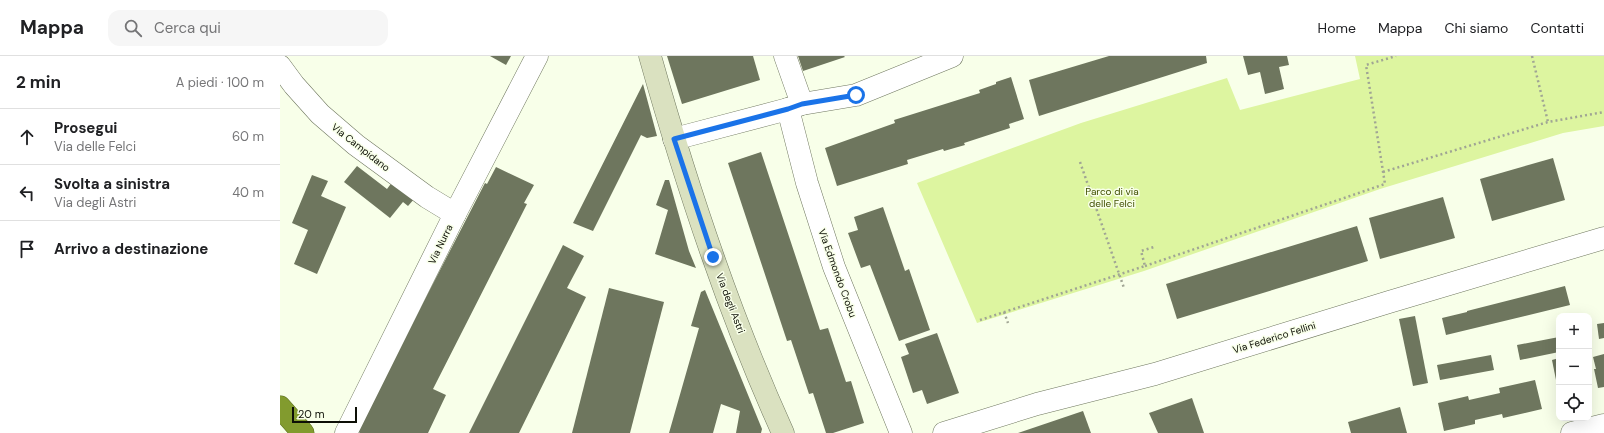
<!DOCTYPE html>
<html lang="it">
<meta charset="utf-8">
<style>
body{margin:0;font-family:"DM Sans",sans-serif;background:#f6f6f6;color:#202124}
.controls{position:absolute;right:12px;bottom:12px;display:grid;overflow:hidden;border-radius:8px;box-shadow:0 4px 16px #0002}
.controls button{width:36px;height:36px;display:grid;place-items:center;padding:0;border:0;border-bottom:1px solid #e0e0e0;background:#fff;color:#202124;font:20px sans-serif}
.scale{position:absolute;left:12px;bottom:10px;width:65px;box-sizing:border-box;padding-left:4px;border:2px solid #0d0f06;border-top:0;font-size:11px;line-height:14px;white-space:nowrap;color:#0d0f06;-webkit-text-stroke:3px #f8ffe9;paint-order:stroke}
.stop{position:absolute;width:12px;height:12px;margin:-9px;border:3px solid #1a73e8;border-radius:50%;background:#fff}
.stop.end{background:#1a73e8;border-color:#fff;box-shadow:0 1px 4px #0008}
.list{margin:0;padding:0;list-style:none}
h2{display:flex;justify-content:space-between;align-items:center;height:52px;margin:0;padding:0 16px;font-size:17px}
h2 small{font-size:13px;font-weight:400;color:#757577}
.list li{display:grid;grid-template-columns:26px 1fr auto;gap:12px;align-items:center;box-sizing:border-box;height:56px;padding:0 16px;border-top:1px solid #e0e0e0}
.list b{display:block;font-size:15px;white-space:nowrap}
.list p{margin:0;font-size:13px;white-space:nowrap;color:#757577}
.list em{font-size:13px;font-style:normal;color:#757577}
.icon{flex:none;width:22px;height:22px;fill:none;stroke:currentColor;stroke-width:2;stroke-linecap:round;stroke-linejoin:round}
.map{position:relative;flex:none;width:1324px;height:377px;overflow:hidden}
header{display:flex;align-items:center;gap:24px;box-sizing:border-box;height:56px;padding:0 20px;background:#fff;border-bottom:1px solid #e0e0e0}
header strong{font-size:19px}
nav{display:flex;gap:22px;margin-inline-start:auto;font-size:14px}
.search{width:280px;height:36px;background:#f6f6f6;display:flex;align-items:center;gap:10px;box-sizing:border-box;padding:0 14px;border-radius:12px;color:#757577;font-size:15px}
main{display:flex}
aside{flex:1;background:#fff}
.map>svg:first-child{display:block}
.green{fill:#ddf5a0}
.building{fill:#6e765e}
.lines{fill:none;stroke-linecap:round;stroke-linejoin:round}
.street-casing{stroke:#6f775f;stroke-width:23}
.secondary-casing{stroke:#6f775f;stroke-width:23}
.highway-casing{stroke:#596a20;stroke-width:23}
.path{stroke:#a0a594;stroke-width:2.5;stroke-dasharray:2 3;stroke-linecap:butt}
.street{stroke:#fff;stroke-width:22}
.secondary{stroke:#dae1c0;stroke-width:22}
.highway{stroke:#829b2e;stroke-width:22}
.route{stroke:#1a73e8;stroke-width:5}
.labels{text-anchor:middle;stroke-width:3;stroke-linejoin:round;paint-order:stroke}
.street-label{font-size:10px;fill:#0d0f06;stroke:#f8ffe9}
.park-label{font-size:10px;fill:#415002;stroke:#f8ffe9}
</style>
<header>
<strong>Mappa</strong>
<div class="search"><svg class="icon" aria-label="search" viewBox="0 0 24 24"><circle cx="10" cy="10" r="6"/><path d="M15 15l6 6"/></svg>Cerca qui</div>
<nav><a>Home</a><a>Mappa</a><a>Chi siamo</a><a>Contatti</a></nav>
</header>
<main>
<aside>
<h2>2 min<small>A piedi · 100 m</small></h2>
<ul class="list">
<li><svg class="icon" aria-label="ahead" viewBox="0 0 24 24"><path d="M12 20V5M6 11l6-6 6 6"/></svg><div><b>Prosegui</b><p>Via delle Felci</p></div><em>60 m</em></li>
<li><svg class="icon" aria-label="left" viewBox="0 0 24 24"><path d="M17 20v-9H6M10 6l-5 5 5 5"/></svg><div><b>Svolta a sinistra</b><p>Via degli Astri</p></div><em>40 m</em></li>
<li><svg class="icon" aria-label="arrive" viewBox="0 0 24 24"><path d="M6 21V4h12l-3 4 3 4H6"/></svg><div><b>Arrivo a destinazione</b></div></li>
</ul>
</aside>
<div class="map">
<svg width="1324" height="377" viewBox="0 0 1324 377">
<rect width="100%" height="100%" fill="#f8ffe9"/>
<!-- green -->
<polygon class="green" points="1075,0 1324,0 1324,70 1283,77 1100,133 864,215 697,267 637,127 801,67 947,22 960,54 1080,23"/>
<!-- building -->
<g class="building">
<polygon points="210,0 231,0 226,9"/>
<polygon points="387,0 473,0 480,24 402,48"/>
<polygon points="518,0 564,0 565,1 523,15"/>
<polygon points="829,0 926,0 927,7 759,60 749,24"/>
<polygon points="963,0 1007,0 1009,9 999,11 1004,33 985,38 980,16 968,19"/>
<polygon points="731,21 744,63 729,68 730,72 684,87 685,89 664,95 663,93 627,104 628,108 557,130 545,92 615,67 614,64 700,37 699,34 716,28 716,26"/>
<polygon points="363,28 377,80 367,82 361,79 313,175 293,167"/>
<polygon points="481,96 540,274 548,272 566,326 571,325 584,367 553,377 546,377 533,337 529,338 511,284 507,285 448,107"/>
<polygon points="1273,102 1285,144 1212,165 1200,123"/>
<polygon points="77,110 107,133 113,125 135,142 128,150 123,146 110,162 64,126"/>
<polygon points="216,111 254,129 244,147 247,148 153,333 166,339 148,377 80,377 77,375 205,127 207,128"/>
<polygon points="32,119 48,125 41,140 66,151 37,218 14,208 28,174 12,167"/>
<polygon points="385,124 389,124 409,195 416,212 375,198 388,154 376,149"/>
<polygon points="1163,141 1175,182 1100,203 1089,162"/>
<polygon points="603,151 625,215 629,213 650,274 619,285 590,209 581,212 568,177 578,174 574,161"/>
<polygon points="1077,170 1088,205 897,263 886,228"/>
<polygon points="283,189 304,200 287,232 306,241 239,377 189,377"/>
<polygon points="1285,230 1290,249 1166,279 1162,262 1187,256 1187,255"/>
<polygon points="329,232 384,246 350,377 292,377"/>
<polygon points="425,234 482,373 481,377 456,377 460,355 441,348 433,377 389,377 419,272 411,270 421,236"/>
<polygon points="1135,260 1148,327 1133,330 1119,263"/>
<polygon points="1324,267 1324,282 1319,283 1317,268"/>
<polygon points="657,277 679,337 647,348 642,334 633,337 621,301 629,298 625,288"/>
<polygon points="1279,281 1279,296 1240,304 1237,289"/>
<polygon points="1324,298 1324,331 1318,332 1314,313 1316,313 1313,301"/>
<polygon points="1211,299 1214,314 1160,324 1157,309"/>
<polygon points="1279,302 1279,323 1276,324 1272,304"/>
<polygon points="1255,324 1262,353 1223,362 1222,358 1195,364 1195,368 1164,375 1158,347 1188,340 1189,344 1220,337 1219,332"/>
<polygon points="912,342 924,377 878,377 869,357"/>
<polygon points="1120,351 1127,377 1071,377 1068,366"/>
<polygon points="803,355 811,377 738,377"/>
</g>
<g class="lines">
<defs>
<g id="street">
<polyline points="505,0 522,48"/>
<polyline points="0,10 14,29 40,58 76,89 147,141 175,158"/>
<polyline points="508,53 527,127 554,211 621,377"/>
<polyline points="394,83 508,53 522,48 576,39 672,0"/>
<polyline points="66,377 175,158 257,0"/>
<polyline points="664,377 757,348 875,318 1109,246 1324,182"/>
<polyline points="1292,377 1324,369"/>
</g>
<path id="secondary" d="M370,0c36,128 78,256 133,377"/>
<polyline id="highway" points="0,351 23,377"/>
</defs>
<!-- street casing -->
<use href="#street" class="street-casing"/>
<!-- secondary casing -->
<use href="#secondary" class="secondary-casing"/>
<!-- highway casing -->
<use href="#highway" class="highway-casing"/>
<!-- path -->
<g class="path">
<polyline points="1252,0 1268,66"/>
<polyline points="800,106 844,232"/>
<polyline points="1103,116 1268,66 1324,56"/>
<polyline points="865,210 1105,128 1086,9 1116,0"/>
<polyline points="724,256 728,267"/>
<polyline points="700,264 865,210 861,195 874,191"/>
</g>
<!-- street -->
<use href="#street" class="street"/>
<!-- secondary -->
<use href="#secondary" class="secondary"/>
<!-- highway -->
<use href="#highway" class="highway"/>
</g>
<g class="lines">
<!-- route -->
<polyline class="route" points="433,201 394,83 508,53 522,48 576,39"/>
</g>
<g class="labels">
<!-- street labels -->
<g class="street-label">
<text transform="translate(81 91) rotate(38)" y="4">Via Campidano</text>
<text transform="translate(160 188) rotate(-64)" y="4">Via Nurra</text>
<text transform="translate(558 217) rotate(70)" y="4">Via Edmondo Crobu</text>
<text transform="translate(451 247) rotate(69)" y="4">Via degli Astri</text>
<text transform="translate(994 281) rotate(-17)" y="4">Via Federico Fellini</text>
</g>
<!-- park labels -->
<g class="park-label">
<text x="832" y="139">Parco di via<tspan x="832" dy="12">delle Felci</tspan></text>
</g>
</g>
</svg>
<div class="controls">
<button>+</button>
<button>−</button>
<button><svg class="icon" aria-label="locate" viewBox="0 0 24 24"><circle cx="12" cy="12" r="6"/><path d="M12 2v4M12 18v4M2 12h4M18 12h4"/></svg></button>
</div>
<div class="scale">20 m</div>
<div class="stop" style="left:576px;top:39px"></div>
<div class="stop end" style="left:433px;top:201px"></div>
</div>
</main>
